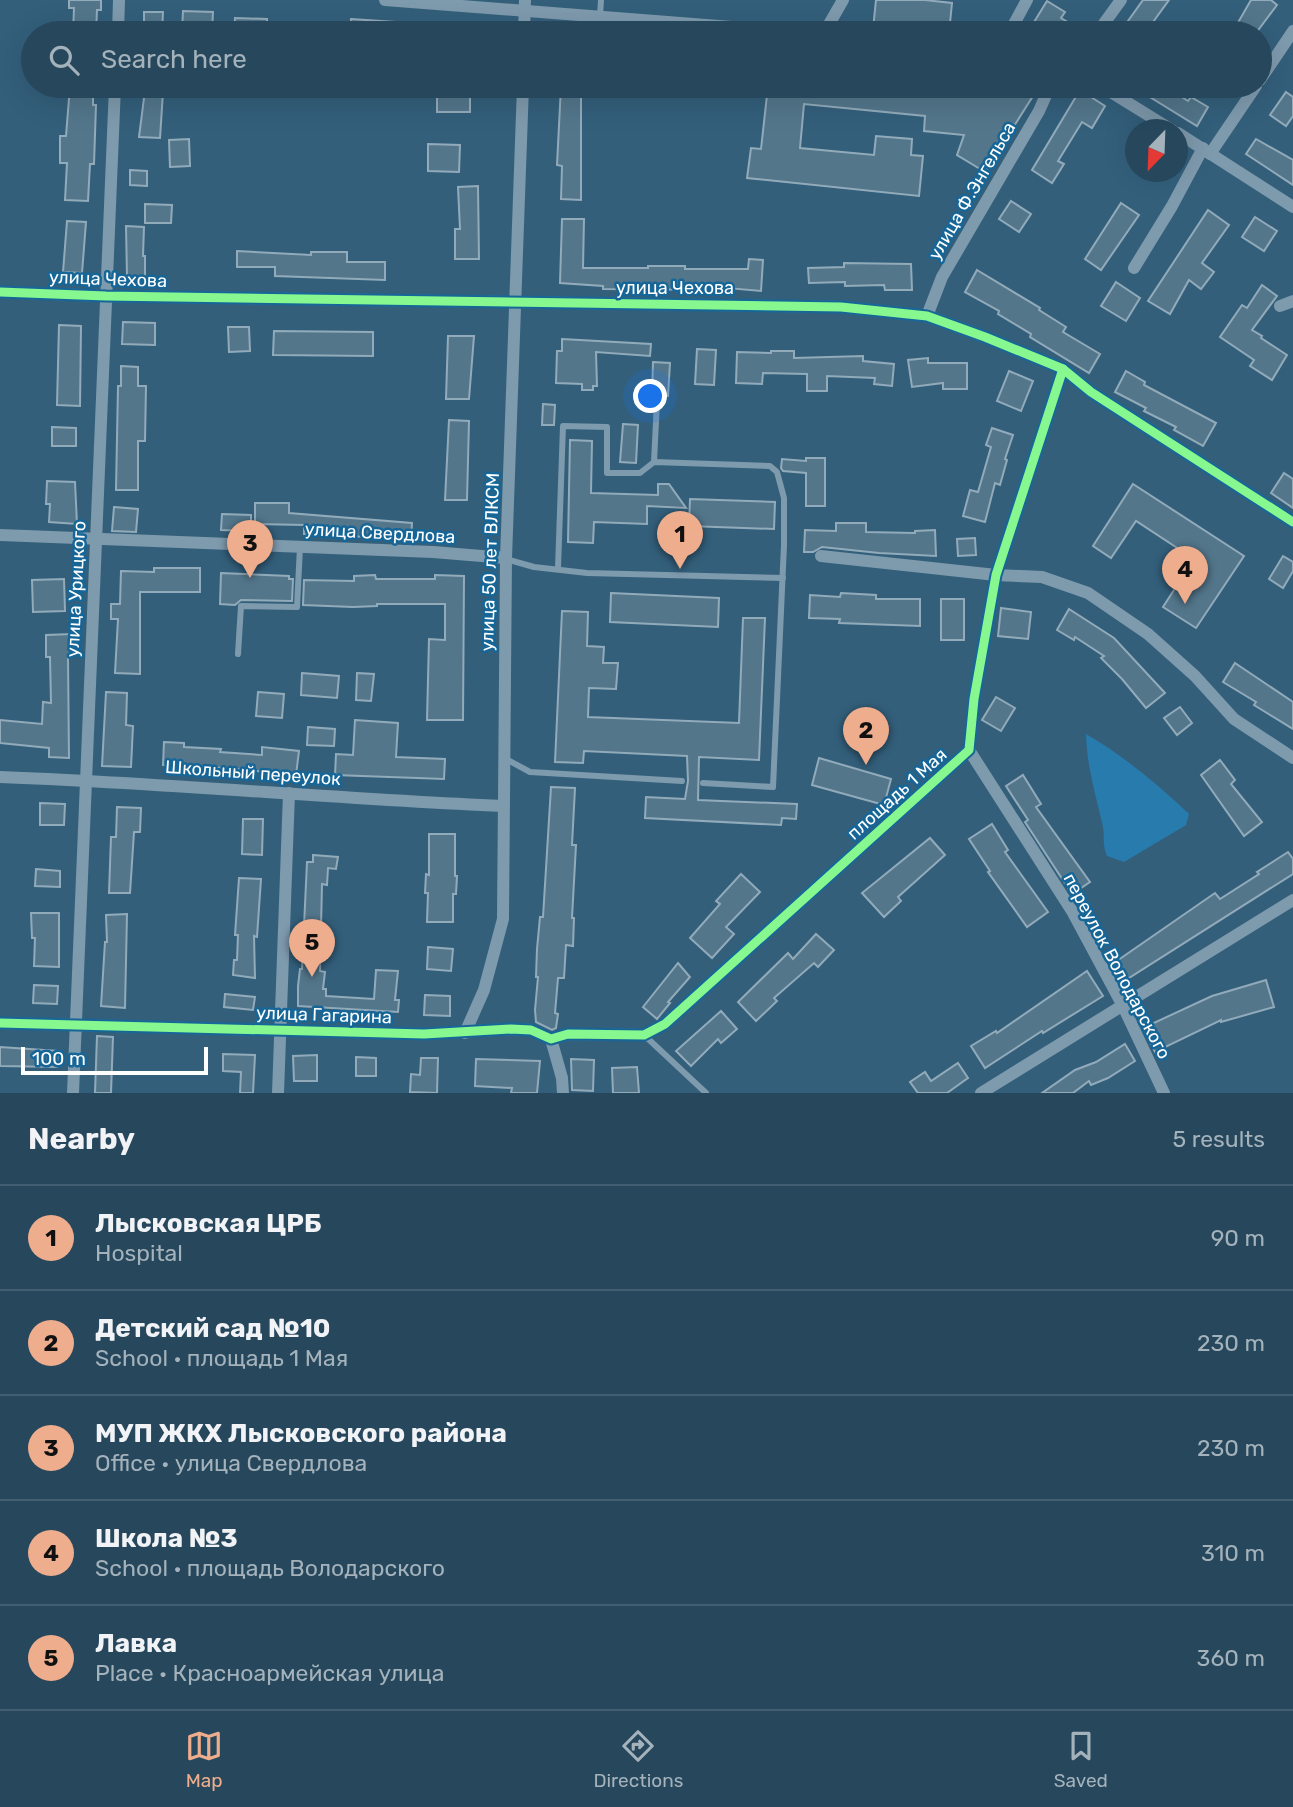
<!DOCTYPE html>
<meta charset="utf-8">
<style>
body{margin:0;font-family:Rubik,sans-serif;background:#2e4e62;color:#f1f3f6}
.compass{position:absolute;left:1125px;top:119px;width:63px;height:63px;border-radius:50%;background:#26475c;box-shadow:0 7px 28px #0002;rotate:203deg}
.scale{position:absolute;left:21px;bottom:18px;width:187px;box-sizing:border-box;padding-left:7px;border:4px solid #fff;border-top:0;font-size:19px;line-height:24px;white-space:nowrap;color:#fff;-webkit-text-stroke:5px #166698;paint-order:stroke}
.you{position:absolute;left:651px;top:397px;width:24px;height:24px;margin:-18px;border:5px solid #fff;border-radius:50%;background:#1a73e8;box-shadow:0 0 0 10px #1a73e833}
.badge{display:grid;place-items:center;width:46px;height:46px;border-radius:50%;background:#eead8d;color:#111;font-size:23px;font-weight:700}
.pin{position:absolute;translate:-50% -58px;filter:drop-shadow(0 2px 4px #0008)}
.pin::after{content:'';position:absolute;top:37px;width:24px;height:21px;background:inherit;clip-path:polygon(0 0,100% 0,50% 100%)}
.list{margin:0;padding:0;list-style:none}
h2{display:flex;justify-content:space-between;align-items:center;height:91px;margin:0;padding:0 28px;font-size:30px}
h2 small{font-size:23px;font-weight:400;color:#a4b2bb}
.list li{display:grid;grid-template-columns:46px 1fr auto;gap:21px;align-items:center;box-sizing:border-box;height:105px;padding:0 28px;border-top:2px solid #425f72}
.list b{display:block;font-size:26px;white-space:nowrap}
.list p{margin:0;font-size:23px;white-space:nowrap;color:#a4b2bb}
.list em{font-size:23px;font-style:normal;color:#a4b2bb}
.icon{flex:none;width:38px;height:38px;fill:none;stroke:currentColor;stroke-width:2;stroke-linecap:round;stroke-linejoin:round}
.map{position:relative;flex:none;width:1293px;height:1093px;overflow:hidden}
.search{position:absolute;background:#26475c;box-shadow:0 7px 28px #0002;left:21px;right:21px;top:21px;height:77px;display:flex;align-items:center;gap:18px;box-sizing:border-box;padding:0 24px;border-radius:38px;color:#a4b2bb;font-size:26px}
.sheet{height:616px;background:#26475c}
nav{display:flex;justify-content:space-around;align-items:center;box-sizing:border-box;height:98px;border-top:2px solid #425f72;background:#26475c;font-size:19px;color:#a4b2bb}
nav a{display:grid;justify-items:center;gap:4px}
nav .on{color:#eead8d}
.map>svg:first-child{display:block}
.green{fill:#287cad}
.building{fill:#53768b;stroke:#92abba;stroke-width:2}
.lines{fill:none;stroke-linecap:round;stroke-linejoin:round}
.lane{stroke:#7e9aad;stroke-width:6}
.street{stroke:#7e9aad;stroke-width:12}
.cycleway-casing{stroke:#166698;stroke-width:13}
.cycleway{stroke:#87f88f;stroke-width:9}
.labels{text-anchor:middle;stroke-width:5;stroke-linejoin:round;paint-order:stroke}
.street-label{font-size:18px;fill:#fff;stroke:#166698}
</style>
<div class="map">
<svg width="1293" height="1093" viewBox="0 0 1293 1093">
<rect width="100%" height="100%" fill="#335f7b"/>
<!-- green -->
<path class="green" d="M1086,734c38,22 71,50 103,80l-3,11 -62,37 -17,-6c-6,-15 -1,-20 -5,-33 -7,-32 -15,-56 -16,-89z"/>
<!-- building -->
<g class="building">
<polygon points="69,0 101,0 101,10 97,10 96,33 73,33 74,8 69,8"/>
<polygon points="876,0 925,0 952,3 949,33 910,33 873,29"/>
<polygon points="1143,0 1169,0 1145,33 1131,33 1123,28"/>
<polygon points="1251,0 1271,0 1277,5 1256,33 1232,33"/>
<polygon points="1047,1 1065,12 1061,18 1086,33 1040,33 1031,27"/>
<polygon points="183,11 213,12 212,32 182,31"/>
<polygon points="144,12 163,12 162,33 144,33"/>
<polygon points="235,18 267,19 267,33 234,33"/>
<polygon points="351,19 410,23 409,33 350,33"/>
<polygon points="70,86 93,86 93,105 96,105 94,164 90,164 88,201 65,200 67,163 60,163 60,136 66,136"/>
<rect x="437" y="86" width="33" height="26"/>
<polygon points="561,86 581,86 581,200 561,199 562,166 557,165"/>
<polygon points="748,86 936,86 1033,96 985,172 957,155 964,135 924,131 925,116 804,104 800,148 874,155 876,136 912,139 911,155 923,156 919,196 747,178 751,148 761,149 767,95 747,92"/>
<polygon points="1132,86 1165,86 1188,101 1191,97 1208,107 1197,126"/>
<polygon points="145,90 163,92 160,138 139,137"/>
<polygon points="1080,90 1105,106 1092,128 1082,122 1058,161 1064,164 1052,183 1032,170"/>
<polygon points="1286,92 1293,97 1293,116 1286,126 1270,115"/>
<polygon points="189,139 190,166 170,167 169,140"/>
<polygon points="1256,139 1293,160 1293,185 1246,154"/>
<polygon points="428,144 460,145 459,172 428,171"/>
<polygon points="130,170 147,171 147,186 130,185"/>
<polygon points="478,186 479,259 455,259 455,229 460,229 458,187"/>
<polygon points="1011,201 1031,214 1019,232 999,219"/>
<polygon points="1121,203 1139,215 1101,270 1085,259"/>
<polygon points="145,204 172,205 171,223 145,223"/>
<polygon points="1208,210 1229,225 1202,263 1214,272 1201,289 1189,280 1170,314 1148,301"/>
<polygon points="1255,217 1277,231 1264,251 1242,237"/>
<polygon points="562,219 584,219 583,268 648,268 648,266 685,266 685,269 748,269 749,259 763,260 761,291 716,287 716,290 603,289 603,286 560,283"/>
<polygon points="67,221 86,222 82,273 63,272"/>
<polygon points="126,226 144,227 143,256 145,256 145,277 127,277"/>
<polygon points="237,251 311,255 311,252 347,252 347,262 385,262 385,280 275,276 275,267 237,267"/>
<polygon points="844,263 911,264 912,290 885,290 884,285 845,286 845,282 809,283 808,268 844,267"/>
<polygon points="977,270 1040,308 1039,310 1066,327 1063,332 1100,354 1089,373 1030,337 1031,334 998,314 999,311 965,292"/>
<polygon points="1116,282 1140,298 1126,321 1101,306"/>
<polygon points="1262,285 1277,296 1252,330 1262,336 1261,338 1287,355 1272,380 1250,366 1254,360 1220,337 1242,305 1247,308"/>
<polygon points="123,322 155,323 155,345 122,344"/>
<polygon points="59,325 81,326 80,406 57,405"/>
<polygon points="228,327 249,327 250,351 229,352"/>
<polygon points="274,331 373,332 373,356 273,355"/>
<polygon points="448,336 474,336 469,399 446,399"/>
<polygon points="562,339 651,344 650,356 596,352 597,386 593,386 593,390 582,390 582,384 556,383 557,351 562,351"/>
<polygon points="697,349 716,350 714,385 695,384"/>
<polygon points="771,351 794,351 794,358 863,356 863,361 894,364 892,386 874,384 875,378 827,376 827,391 807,391 807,374 763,373 762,384 736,383 737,352 771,353"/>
<polygon points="928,358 928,363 967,363 967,389 943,389 943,383 912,387 908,360"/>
<polygon points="653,362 670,363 668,396 652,395"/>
<polygon points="121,366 138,367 138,386 146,386 145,441 138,441 138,490 116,490 118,386 121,386"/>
<polygon points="1009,371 1033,381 1021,411 997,401"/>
<polygon points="1126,371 1145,382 1144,385 1216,423 1203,446 1174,430 1176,427 1144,411 1146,408 1115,392"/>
<polygon points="543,404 555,405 554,425 542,425"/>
<polygon points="449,420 469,421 467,500 445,500"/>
<polygon points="623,424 638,425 636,463 620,462"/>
<polygon points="52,427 76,428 76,446 52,446"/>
<polygon points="992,428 1013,435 1005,459 1007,460 1000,485 995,483 985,522 963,516 970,490 978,492 991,447 986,445"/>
<polygon points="570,440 592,441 591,493 658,495 658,484 669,484 686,508 647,506 647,524 594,522 593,543 568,542"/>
<polygon points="806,458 825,458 825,506 806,506 806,473 783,471 781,468 782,459 806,461"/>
<polygon points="1284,473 1293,479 1293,508 1271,493"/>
<polygon points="47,481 75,482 77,524 49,522 50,504 46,504"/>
<polygon points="1133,484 1244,556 1196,628 1163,607 1194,559 1136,521 1111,558 1093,546"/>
<polygon points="690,499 775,502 774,529 689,526"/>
<polygon points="255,503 289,503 289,513 412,523 411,539 304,534 304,525 255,524"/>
<polygon points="114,507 138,509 136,532 112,531"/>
<polygon points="222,514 251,515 251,531 221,530"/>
<polygon points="836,523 866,523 866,532 915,533 915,531 935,530 936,556 879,553 822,547 813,552 804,552 805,530 836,531"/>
<polygon points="975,538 976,555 958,556 957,539"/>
<polygon points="1283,556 1293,562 1293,571 1283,588 1269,579"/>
<polygon points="154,568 200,568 200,592 140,592 140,674 115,673 118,619 111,619 111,604 120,604 121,571 154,572"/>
<polygon points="221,573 289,576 289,579 293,579 292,601 241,600 235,605 220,604"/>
<polygon points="375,575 376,579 435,579 435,575 464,576 463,720 427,720 429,639 445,640 445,604 377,604 377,606 353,607 303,605 304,580 354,581 354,576"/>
<polygon points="64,579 65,611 33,612 32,580"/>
<polygon points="611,593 719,598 718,627 610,622"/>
<polygon points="841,593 876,595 876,599 920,599 920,626 839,623 840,619 809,618 810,595 840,597"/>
<rect x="941" y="599" width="23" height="41"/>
<polygon points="1001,608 1031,612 1028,639 998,636"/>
<polygon points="1069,609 1114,638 1165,693 1146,708 1122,679 1101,658 1104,656 1075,637 1074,640 1057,630"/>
<polygon points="562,611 588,612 587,646 604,647 603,663 618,663 616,689 589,688 588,717 739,723 743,618 765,618 759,760 699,757 698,800 797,804 796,819 782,818 781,825 645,818 646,797 685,799 688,781 687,756 584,751 583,763 555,762"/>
<polygon points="72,634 73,656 68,656 69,758 49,757 49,748 0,743 0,720 42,724 43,702 51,703 50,657 46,657 46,635"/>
<polygon points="1235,663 1293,702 1293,729 1254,705 1256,702 1223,682"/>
<polygon points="302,673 339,676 337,698 301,695"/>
<polygon points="357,673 374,674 371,701 356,700"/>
<polygon points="106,692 127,693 126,725 133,726 131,767 102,766"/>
<polygon points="258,692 284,694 282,718 256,716"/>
<polygon points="996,697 1015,708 1001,731 982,720"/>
<polygon points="1180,707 1192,723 1177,735 1164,718"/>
<polygon points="355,720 398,723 396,757 445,759 444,779 335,775 336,754 353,755"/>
<polygon points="308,727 335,729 334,746 307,745"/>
<polygon points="164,742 184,743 184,747 221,749 220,752 262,755 262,747 299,751 296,775 225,768 163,765"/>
<polygon points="819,758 891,779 884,805 812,785"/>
<polygon points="1220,760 1235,780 1231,784 1262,822 1244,836 1201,775"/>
<polygon points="1023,775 1041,804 1036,807 1090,882 1072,894 1025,822 1028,820 1006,786"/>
<polygon points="551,787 575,788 572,845 576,845 572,918 574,918 573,946 566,945 564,978 558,978 555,1013 558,1014 556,1028 552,1030 536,1022 535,1010 538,977 536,977 537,949 540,917 543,917"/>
<polygon points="40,803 65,804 64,825 40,825"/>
<polygon points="117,807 141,808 140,832 134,832 130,893 109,893 111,837 116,837"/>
<polygon points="243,819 263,819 262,855 242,854"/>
<polygon points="992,824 1008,850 1005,852 1048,912 1027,927 988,872 990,871 969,839"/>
<polygon points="429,834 455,834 455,876 457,876 456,894 453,894 453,922 427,922 428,893 425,893 426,874 429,875"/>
<polygon points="930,838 945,855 898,897 901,901 884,917 862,893"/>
<polygon points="1288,852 1293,859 1293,874 1121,983 1111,965 1215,893 1220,899 1259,874 1257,872"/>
<polygon points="313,855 338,857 336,869 328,868 327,885 322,884 320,971 325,972 323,989 326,989 326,996 374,999 376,970 398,971 395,1000 399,1000 398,1012 298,1006 298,986 300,969 302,969 307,862 313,862"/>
<polygon points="36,869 60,871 60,887 35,886"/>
<polygon points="741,874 760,892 726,927 734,934 712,958 690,938 720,904 716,901"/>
<polygon points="239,878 261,879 257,937 254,936 255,978 233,975 234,960 237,960 238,935 235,935"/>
<polygon points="31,913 59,913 59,967 34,966 35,938 32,938"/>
<polygon points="127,914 125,1008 101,1006 105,942 107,942 106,915"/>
<polygon points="816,934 834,950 818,967 814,963 774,998 777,1001 756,1021 738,1002 788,953 793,959"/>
<polygon points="428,947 453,949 451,971 427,969"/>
<polygon points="678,963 690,977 668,1002 670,1003 657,1019 643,1007"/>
<polygon points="1087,971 1103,996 1043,1033 1042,1031 985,1068 971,1046 996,1031 997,1033"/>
<polygon points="1266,980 1274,1007 1221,1022 1221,1020 1155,1052 1143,1028 1212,996"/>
<polygon points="34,985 58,986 57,1004 33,1003"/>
<polygon points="225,994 255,997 253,1010 224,1007"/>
<polygon points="425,995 450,996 450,1016 424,1015"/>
<polygon points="721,1011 737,1029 721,1043 718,1039 691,1066 676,1051"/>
<polygon points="97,1036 113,1037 111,1093 95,1093"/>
<polygon points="1125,1044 1135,1061 1108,1078 1091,1085 1089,1081 1073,1093 1042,1093 1075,1070 1096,1062"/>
<polygon points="0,1047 58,1051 57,1067 0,1066"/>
<polygon points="223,1054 255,1055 253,1093 240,1093 241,1072 223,1071"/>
<polygon points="317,1055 317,1081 294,1081 293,1056"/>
<polygon points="356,1057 376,1058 376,1076 356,1076"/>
<polygon points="421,1058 438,1058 437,1093 410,1092 411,1074 420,1075"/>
<polygon points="476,1059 540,1061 537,1093 511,1093 512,1088 475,1086"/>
<polygon points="571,1059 594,1060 593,1091 572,1090"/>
<polygon points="958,1063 968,1078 947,1093 918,1093 910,1082 925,1072 931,1081"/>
<polygon points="637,1067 639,1093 613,1093 612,1068"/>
</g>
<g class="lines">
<!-- lane -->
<g class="lane">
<polyline points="600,16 601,0"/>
<polyline points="654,462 657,401"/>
<polyline points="506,559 534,567 587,573 783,578"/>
<polyline points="558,568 563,426 607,427 607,473 640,473 654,462 770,466 777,472 784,498 784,545 773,787 703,783"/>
<polyline points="238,654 241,606 297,607 300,547"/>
<polyline points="506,759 530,772 682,781"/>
<polyline points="644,1035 706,1093"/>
</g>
<!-- street -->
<g class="street">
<polyline points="385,0 808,33"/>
<polyline points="118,33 119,0"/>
<polyline points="524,33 525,0"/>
<polyline points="824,33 843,0"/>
<polyline points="1009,33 1027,0"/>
<polyline points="1097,33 1121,0"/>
<polyline points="1260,80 1293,31"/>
<polyline points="1101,86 1172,130"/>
<polyline points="1178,133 1293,207"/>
<polyline points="1210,154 1256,86"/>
<polyline points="1134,268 1172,206 1203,148"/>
<polyline points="0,292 106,296 841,307 927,316 985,337 1063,369 1091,392 1293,522"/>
<polyline points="1280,306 1293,301"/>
<polyline points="927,316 942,277 1039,111 1050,86"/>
<polyline points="0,535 433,552 506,558"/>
<polyline points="821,556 996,575 1042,577 1088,593 1148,634 1195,676 1234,719 1293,758"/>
<polyline points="969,750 1072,911 1123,1006 1164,1093"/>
<path d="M0,777c168,6 335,22 502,29"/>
<polyline points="0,1023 424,1034 511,1029 531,1030 551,1039 568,1034 644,1035 665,1024 969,750 974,699 996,575 1063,369"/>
<polyline points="465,1033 484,990 503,919 506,558 523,86"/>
<polyline points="551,1039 562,1078 563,1093"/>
<polyline points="73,1093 115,86"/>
<polyline points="278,1093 289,793"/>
<polyline points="981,1093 1293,900"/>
</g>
<defs>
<g id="cycleway">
<polyline points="0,292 106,296 841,307 927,316 985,337 1063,369 1091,392 1293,522"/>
<polyline points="0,1023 424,1034 511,1029 531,1030 551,1039 568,1034 644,1035 665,1024 969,750 974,699 996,575 1063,369"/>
</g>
</defs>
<!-- cycleway casing -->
<use href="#cycleway" class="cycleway-casing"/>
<!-- cycleway -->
<use href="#cycleway" class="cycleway"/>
</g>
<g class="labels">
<!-- street labels -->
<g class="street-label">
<text transform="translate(972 191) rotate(-60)" y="6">улица Ф.Энгельса</text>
<text transform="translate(108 279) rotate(2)" y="6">улица Чехова</text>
<text x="675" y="294">улица Чехова</text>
<text transform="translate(380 533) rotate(3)" y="6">улица Свердлова</text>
<text transform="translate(490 562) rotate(-88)" y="6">улица 50 лет ВЛКСМ</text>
<text transform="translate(76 589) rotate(-87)" y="6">улица Урицкого</text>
<text transform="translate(253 773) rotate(4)" y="6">Школьный переулок</text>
<text transform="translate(897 794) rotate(-42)" y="6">площадь 1 Мая</text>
<text transform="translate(1117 966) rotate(62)" y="6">переулок Володарского</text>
<text transform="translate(324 1015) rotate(2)" y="6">улица Гагарина</text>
</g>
</g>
</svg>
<svg class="compass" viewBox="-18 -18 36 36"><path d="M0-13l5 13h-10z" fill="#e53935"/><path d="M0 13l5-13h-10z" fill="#a4b2bb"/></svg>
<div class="scale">100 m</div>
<div class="you"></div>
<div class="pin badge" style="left:680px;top:569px">1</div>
<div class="pin badge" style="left:866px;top:765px">2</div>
<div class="pin badge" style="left:250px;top:578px">3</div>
<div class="pin badge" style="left:1185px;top:604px">4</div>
<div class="pin badge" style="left:312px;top:977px">5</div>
<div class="search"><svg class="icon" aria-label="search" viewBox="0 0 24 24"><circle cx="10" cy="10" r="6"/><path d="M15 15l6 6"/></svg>Search here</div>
</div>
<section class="sheet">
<h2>Nearby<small>5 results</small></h2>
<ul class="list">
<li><span class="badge">1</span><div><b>Лысковская ЦРБ</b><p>Hospital</p></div><em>90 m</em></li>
<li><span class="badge">2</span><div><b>Детский сад №10</b><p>School · площадь 1 Мая</p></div><em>230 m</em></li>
<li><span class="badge">3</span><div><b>МУП ЖКХ Лысковского района</b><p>Office · улица Свердлова</p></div><em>230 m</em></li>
<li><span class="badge">4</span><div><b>Школа №3</b><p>School · площадь Володарского</p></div><em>310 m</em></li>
<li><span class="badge">5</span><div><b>Лавка</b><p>Place · Красноармейская улица</p></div><em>360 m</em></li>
</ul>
</section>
<nav>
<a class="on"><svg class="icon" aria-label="map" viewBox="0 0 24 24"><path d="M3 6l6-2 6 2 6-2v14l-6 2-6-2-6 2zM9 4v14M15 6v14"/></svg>Map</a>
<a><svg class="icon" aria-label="directions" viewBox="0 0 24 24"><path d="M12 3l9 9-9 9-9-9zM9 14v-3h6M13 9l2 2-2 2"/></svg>Directions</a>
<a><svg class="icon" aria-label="saved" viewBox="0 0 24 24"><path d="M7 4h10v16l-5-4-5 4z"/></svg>Saved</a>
</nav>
